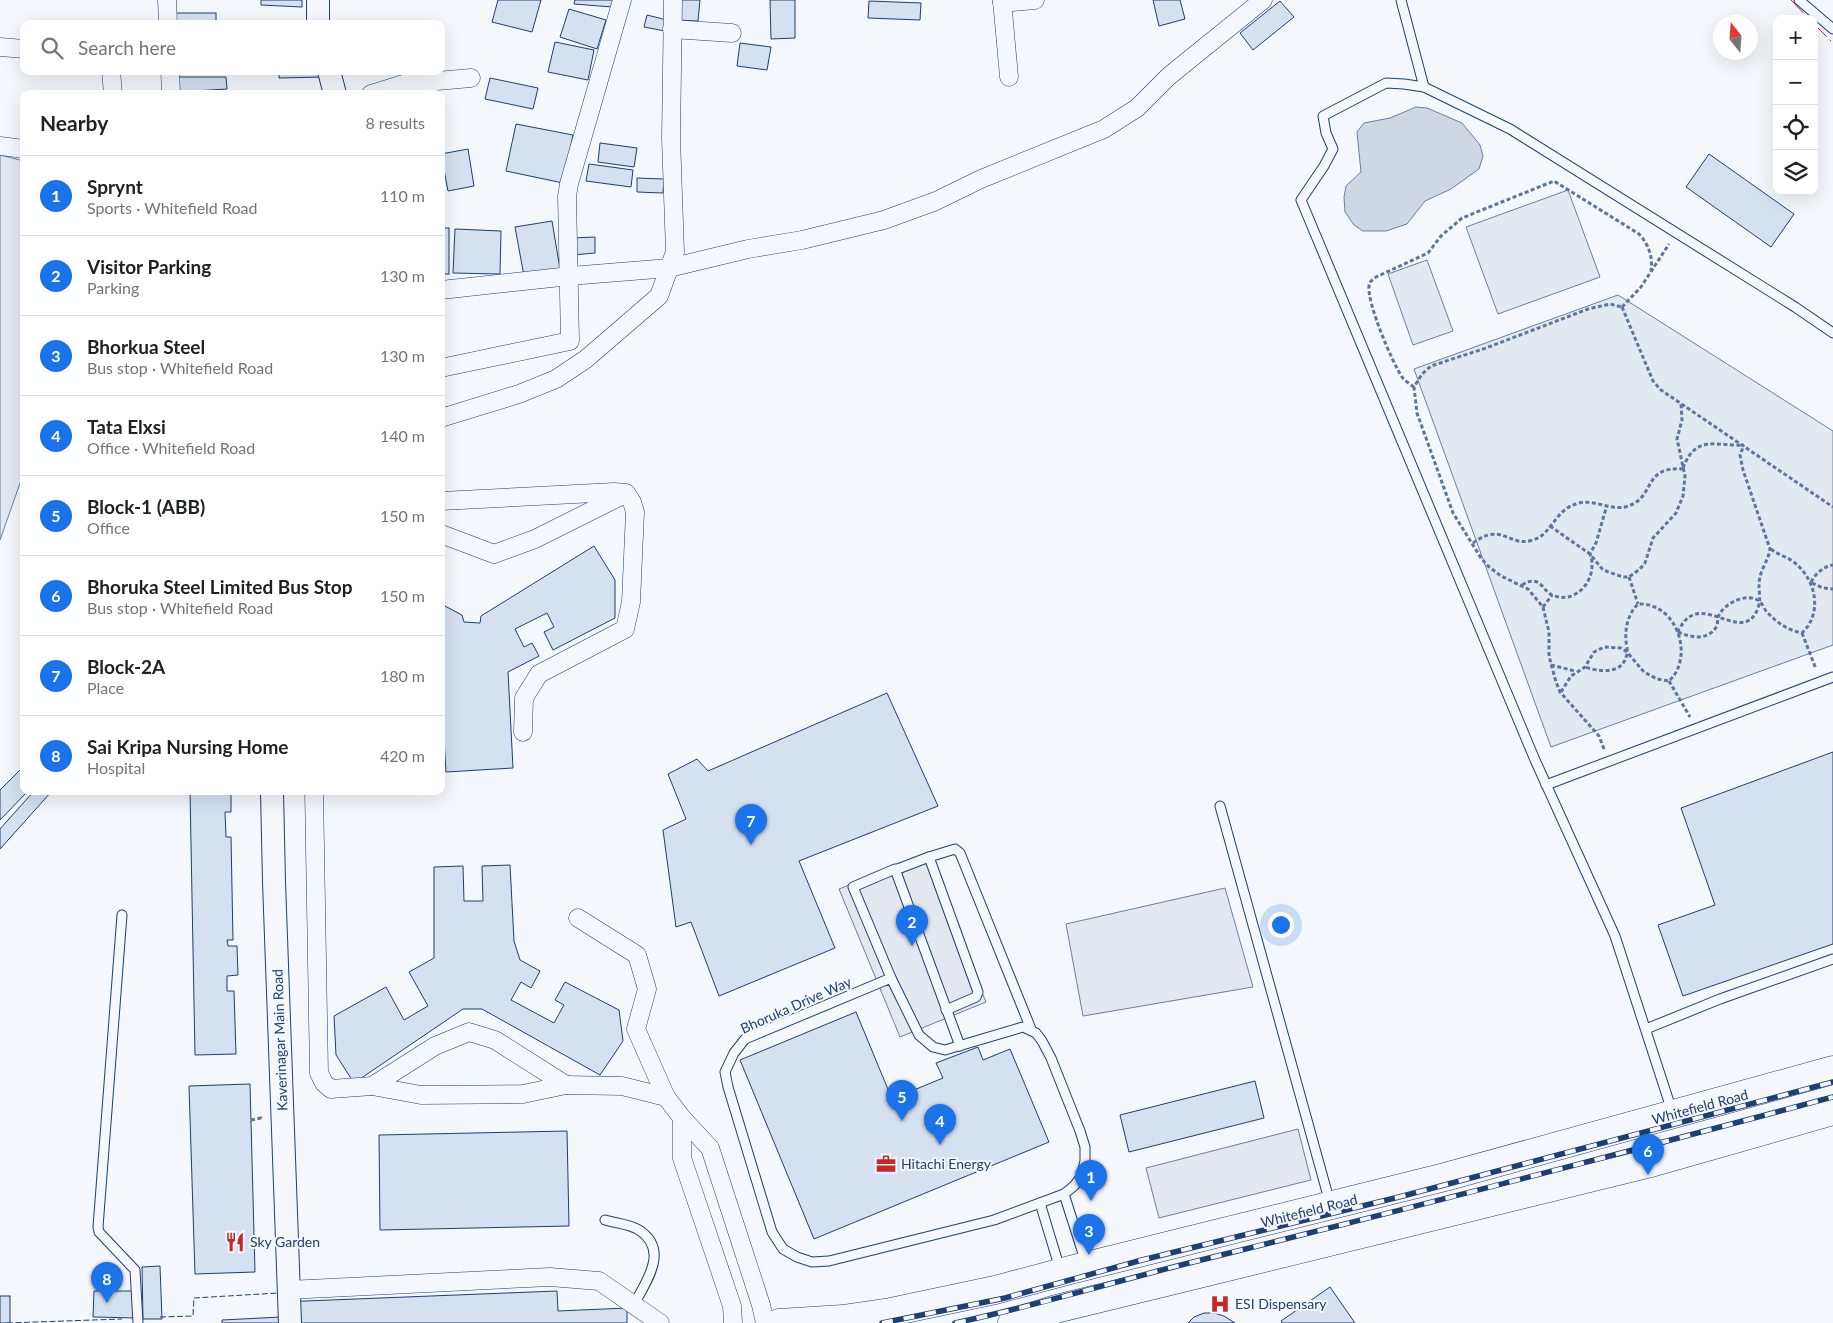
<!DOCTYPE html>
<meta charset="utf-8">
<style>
body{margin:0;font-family:Lato,sans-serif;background:#f2f2f2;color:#202124}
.controls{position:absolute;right:15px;top:15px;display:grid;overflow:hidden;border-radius:10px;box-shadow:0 5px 20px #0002}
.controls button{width:45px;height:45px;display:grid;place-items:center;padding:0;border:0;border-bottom:1px solid #e0e0e0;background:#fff;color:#202124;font:25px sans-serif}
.compass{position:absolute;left:1713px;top:15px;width:45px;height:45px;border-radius:50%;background:#fff;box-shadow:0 5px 20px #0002;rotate:343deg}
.you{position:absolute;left:1280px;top:924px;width:18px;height:18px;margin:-12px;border:4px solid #fff;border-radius:50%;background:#1a73e8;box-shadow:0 0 0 8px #1a73e833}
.badge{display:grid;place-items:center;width:32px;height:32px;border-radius:50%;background:#1a73e8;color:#fff;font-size:16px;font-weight:700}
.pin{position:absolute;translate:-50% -41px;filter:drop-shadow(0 1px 2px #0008)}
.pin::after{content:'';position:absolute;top:26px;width:18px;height:15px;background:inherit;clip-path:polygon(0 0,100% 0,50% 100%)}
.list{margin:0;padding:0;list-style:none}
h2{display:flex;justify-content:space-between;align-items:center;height:65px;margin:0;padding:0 20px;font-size:21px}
h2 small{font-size:16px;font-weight:400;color:#757577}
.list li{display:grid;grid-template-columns:32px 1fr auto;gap:15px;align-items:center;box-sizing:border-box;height:80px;padding:0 20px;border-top:1px solid #e0e0e0}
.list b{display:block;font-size:19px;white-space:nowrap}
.list p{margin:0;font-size:16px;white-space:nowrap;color:#757577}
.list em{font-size:16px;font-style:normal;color:#757577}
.icon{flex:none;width:28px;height:28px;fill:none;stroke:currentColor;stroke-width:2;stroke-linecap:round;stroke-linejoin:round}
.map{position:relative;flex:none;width:1833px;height:1323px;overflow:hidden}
.search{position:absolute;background:#fff;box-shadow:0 5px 20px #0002;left:20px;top:20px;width:425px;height:55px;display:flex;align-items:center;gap:12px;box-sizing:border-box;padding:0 18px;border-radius:10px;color:#757577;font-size:19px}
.panel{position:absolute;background:#fff;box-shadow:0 5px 20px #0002;left:20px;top:90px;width:425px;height:705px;border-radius:10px}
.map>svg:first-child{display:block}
.green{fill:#e3e9f0;stroke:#687fa3}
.parking{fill:#e3e8f0;stroke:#687fa3}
.water{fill:#cfd7e4;stroke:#687fa3}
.building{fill:#d5e0f0;stroke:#1d3f73}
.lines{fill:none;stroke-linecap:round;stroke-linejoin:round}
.service-casing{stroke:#1d3f73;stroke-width:11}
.minor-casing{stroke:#1d3f73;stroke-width:19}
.tertiary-casing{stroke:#1d3f73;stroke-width:24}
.primary-casing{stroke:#1d3f73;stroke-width:29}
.path{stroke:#5e769c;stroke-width:3;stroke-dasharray:4 2.5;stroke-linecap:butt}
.service{stroke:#f4f7fb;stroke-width:9}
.minor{stroke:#f4f7fb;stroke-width:18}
.tertiary{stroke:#f4f7fb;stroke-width:22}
.primary{stroke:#f4f7fb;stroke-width:28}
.rail-casing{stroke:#1d3f73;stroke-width:5.5}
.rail{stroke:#f4f7fb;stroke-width:4;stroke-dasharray:11;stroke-linecap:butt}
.fence{stroke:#1d3f73;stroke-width:1;stroke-dasharray:6 2.5;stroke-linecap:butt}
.power{stroke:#c62828;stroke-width:1;stroke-dasharray:18 4 2.5 4;stroke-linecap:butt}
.labels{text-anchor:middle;stroke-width:4;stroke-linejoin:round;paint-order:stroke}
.street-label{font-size:14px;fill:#1d3f73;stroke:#f4f7fb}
.poi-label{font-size:14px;fill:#1d3f73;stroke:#f4f7fb;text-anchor:start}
</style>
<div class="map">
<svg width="1833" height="1323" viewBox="0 0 1833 1323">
<rect width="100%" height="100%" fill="#f4f7fb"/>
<!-- green -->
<g class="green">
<polygon points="0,155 24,161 24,472 0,540"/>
<polygon points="1568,190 1600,277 1498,314 1466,227"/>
<polygon points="1427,260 1453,331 1413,345 1388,274"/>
<polygon points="1618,295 1833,431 1833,645 1551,747 1414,369"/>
</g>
<!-- parking -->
<g class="parking">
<polygon points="925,854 986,1002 900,1037 839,889"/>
<polygon points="1225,888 1253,987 1083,1016 1066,924"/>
<polygon points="1298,1129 1311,1180 1159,1218 1146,1168"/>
</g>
<!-- water -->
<polygon class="water" points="1416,107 1427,108 1462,123 1480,145 1483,156 1479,169 1451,189 1425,201 1407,224 1386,231 1363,231 1354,225 1345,212 1344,197 1346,186 1361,172 1357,132 1364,123 1390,118"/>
<!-- building -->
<g class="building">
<polygon points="261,0 302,0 302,7 261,5"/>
<polygon points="498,0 541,0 532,32 492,22"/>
<polygon points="575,0 613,0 612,7 574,4"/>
<polygon points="680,0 700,0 698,21 678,20"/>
<polygon points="770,0 795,0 795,38 771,39"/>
<polygon points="1153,0 1180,0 1185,19 1159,26"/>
<polygon points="869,1 921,3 920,20 868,18"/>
<polygon points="1280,1 1294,17 1253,50 1240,33"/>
<polygon points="569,9 606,20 597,49 560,37"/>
<rect x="176" y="13" width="40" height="11"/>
<polygon points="647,15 667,20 665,31 644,27"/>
<polygon points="555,42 594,50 588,80 548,72"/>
<polygon points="740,43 771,47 767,70 737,66"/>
<polygon points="279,71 321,71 322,77 279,78"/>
<polygon points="179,77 226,77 227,89 177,92"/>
<polygon points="490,78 538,88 533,109 485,99"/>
<polygon points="516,124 573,135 563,183 506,171"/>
<polygon points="600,143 637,148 634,167 598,162"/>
<polygon points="468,149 474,186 448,191 441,154"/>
<polygon points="1709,154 1794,214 1771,247 1686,187"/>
<polygon points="589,164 633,170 631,187 586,181"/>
<polygon points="637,178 664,179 663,193 637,192"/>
<polygon points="552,221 560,269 524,276 515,227"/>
<rect x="441" y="228" width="8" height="46"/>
<polygon points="455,229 501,231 500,274 453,273"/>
<polygon points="595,237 595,253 573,255 572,238"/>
<polygon points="594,546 615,580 615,618 553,650 544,632 554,627 547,613 515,629 524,647 532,643 539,656 508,672 513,768 446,772 441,690 441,604 462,615 464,622 480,623 481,616"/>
<polygon points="887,693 938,806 799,861 835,948 719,996 691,922 676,927 663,830 686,819 668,774 697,759 708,771"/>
<polygon points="1833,752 1833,944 1683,996 1658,925 1715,905 1681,808"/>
<polygon points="24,766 24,791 28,791 0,820 0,790"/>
<polygon points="34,791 52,791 0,849 0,829"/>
<polygon points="190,791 231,791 231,812 225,812 226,837 231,837 233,940 227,940 228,946 237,946 238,975 227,976 227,991 234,991 236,1054 195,1055"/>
<polygon points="510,865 514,941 520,960 540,971 531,988 521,982 511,1000 554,1023 564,1005 555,1000 565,982 619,1010 623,1041 600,1075 482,1009 463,1009 354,1083 336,1055 334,1016 386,987 404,1020 428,1006 409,972 434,958 434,867 463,866 464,901 483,901 482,866"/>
<polygon points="856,1012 892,1099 943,1078 936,1063 978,1047 983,1060 1010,1049 1049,1142 814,1239 740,1060"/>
<polygon points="1255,1081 1264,1118 1129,1152 1120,1115"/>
<polygon points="250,1084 255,1272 195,1274 189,1086"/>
<polygon points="567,1131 569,1226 380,1230 379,1135"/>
<polygon points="160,1266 162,1319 143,1319 142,1267"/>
<polygon points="1330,1287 1355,1323 1282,1323 1281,1321"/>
<polygon points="94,1291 136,1291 136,1318 93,1317"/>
<polygon points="557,1291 558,1311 627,1308 627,1323 222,1323 222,1320 281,1317 280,1302"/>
<rect x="0" y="1296" width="10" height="27"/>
<polygon points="1204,1313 1214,1313 1224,1316 1235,1323 1188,1323 1194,1317"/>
</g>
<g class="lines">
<defs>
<g id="service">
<polyline points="1401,0 1424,87"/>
<polyline points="1799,0 1833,29"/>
<polyline points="1546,785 1833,677"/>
<polyline points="1220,806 1330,1203"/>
<polyline points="895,870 929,857"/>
<polyline points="122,915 98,1227 99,1232 135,1270 138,1323"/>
<polygon points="891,978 919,1035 933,1047 945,1050 1023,1027 1036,1033 1042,1041 1051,1058 1080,1131 1085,1147 1085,1161 1081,1177 1074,1186 1064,1194 994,1220 829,1261 812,1262 797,1257 783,1249 772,1232 728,1087 725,1072 734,1053 745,1039"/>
<polyline points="891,978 853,887 895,869 960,1046"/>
<polyline points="946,1010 976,997 978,992 929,857 955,849 960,853 1031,1029"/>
<polyline points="1646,1029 1720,999 1833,959"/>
<polyline points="1672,1111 1615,936 1535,760 1301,200 1324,166 1333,149 1326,133 1323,116 1386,83 1404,84 1424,87 1510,129 1795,307 1833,333"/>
<polyline points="1064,1194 1086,1263"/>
<polyline points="1040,1203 1060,1269"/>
<path d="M605,1220c10,3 25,4 34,10 31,20 7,52 -6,76"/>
</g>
<g id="minor">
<polyline points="167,0 168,24"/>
<polyline points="1002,0 1009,77"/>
<polyline points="1002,3 1035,0"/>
<polyline points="672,29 732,33"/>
<polyline points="0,47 24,49"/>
<polyline points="111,71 113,94"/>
<polyline points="170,71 171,94"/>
<polyline points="371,94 403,84 471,78"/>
<polyline points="0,146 24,149"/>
<polyline points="441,290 570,276 669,268 748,249 802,240 884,220 936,201 981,179 1104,129 1137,108 1169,76 1263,0"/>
<polyline points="441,368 570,341 567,196 569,184 622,0"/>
<polyline points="441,418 519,394 556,379 586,359 659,296 675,252 671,138 673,0"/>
<polyline points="441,501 614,492 626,493 632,502 635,512 631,602 625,629 539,674 524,698 523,732"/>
<polyline points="441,534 494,554 535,539 623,495"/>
<polyline points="314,791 319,1073 324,1083 331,1089 372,1086 421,1095 523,1094 566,1085 622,1086 666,1097 682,1118"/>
<polyline points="578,918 637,955 647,989 636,1029 666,1097"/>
<polyline points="372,1086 435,1046 469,1032 495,1040 566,1085"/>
<polyline points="288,1290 550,1277 599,1281 660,1323"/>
<polyline points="733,1323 732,1306 682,1158 682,1118 710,1148 761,1305 765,1323"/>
</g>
<g id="tertiary">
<polyline points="318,0 318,24"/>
<polyline points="329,71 335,94"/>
<polyline points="272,791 274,882 290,1323"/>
</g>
<g id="primary">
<polyline points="779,1323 843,1319 891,1312 995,1290 1070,1270 1445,1177 1833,1070"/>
<polyline points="1012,1323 1056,1309 1647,1164 1833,1111"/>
</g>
</defs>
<!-- service casing -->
<use href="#service" class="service-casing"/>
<!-- minor casing -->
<use href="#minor" class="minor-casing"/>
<!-- tertiary casing -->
<use href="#tertiary" class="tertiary-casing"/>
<!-- primary casing -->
<use href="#primary" class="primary-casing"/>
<!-- path -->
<g class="path">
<polyline points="1622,307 1653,381 1661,390 1833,507"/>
<polyline points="1622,307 1641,287 1669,244"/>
<path d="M1414,387c-4,-3 -9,-6 -12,-10 -10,-15 -35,-74 -33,-91 0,-5 4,-6 7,-9l52,-24 13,-17 21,-18 92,-37 85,53c10,11 14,23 12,37"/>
<path d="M1683,468c13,-35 35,-21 61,-23"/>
<polyline points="1550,526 1590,554 1603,570 1623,577 1629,577 1640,569 1645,563 1653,538 1676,513 1683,496 1685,476 1677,439 1682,420 1681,404"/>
<path d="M1473,543c30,-22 35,5 60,-3 20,-6 21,-31 46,-37 17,-4 33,9 49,3 28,-9 14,-40 55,-37"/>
<path d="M1771,549c7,6 17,8 24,14 21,17 28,50 7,70"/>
<polyline points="1629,577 1638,604"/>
<path d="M1811,582c5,-9 12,-15 22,-17"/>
<polyline points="1812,583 1823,588 1833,589"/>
<path d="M1522,585c5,-3 9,-5 15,-3 6,3 9,10 15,13 25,11 47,-18 38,-41l6,-11 11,-38"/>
<polyline points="1543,607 1552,595"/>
<path d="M1677,632c5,-7 8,-14 16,-17 21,-9 53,26 65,-7 4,-10 -1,-20 2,-31 2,-10 9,-18 10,-28l-27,-79 -3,-15 4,-10"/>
<path d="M1678,632c14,6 30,9 39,-6 1,-4 0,-7 2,-11 6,-12 28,-23 40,-14 3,2 5,7 7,10 10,11 21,19 36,22"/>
<polyline points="1802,633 1816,669"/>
<polyline points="1551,665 1575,671"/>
<polyline points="1669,681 1690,717"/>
<path d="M1561,692l10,-16 14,-9 9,-15 10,-5 17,1 6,4 17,20 13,7 12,2c26,-24 8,-79 -31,-77 -10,10 -13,23 -12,37 0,3 2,8 1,12 -3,22 -27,19 -42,14"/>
<polyline points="1604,749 1599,736 1560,692 1556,682 1549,656 1549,632 1543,607 1528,589 1501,576 1488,566 1481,558 1453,513 1417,413 1414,387 1422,374 1431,366 1486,348 1588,309 1610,304 1622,307"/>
<polyline points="251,1120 261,1118 261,1120"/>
</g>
<!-- service -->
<use href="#service" class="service"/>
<!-- minor -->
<use href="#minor" class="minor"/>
<!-- tertiary -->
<use href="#tertiary" class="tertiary"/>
<!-- primary -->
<use href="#primary" class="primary"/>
<defs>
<g id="rail">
<polyline points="882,1323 1005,1298 1142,1260 1399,1197 1833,1082"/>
<path d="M955,1323c80,-17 158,-41 238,-61 214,-53 427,-108 640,-165"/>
</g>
</defs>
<!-- rail casing -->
<use href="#rail" class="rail-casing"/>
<!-- rail -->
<use href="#rail" class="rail"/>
<!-- fence -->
<g class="fence">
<polyline points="160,1317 193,1316 194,1298 278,1293"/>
<polyline points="7,1323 122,1319"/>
</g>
<!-- power -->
<g class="power">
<polyline points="1791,0 1809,19"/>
<polyline points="1814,24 1833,43"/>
</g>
</g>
<!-- icons -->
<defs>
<symbol id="office-bare" viewBox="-9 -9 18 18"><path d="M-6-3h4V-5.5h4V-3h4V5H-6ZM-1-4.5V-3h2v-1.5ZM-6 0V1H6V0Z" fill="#c62828" stroke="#f4f7fb" stroke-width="2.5" paint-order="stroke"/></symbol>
<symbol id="restaurant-bare" viewBox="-9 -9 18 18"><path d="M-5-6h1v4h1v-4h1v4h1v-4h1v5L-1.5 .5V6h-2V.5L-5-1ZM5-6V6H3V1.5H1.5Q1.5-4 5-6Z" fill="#c62828" stroke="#f4f7fb" stroke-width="2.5" paint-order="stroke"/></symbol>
<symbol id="hospital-bare" viewBox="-9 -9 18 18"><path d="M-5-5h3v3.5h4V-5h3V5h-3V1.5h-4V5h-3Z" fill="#c62828" stroke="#f4f7fb" stroke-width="2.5" paint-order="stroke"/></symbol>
</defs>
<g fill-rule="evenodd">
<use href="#office-bare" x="872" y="1150" width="28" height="28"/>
<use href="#restaurant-bare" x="221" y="1228" width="28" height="28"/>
<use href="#hospital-bare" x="1206" y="1290" width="28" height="28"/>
</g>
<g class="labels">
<!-- street labels -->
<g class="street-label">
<text transform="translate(796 1005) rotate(-24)" y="5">Bhoruka Drive Way</text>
<text transform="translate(280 1040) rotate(-92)" y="5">Kaverinagar Main Road</text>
<text transform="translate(1700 1107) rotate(-15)" y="5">Whitefield Road</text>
<text transform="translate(1309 1211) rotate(-14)" y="5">Whitefield Road</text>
</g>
<!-- poi labels -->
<g class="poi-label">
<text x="901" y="1169">Hitachi Energy</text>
<text x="250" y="1247">Sky Garden</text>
<text x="1235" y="1309">ESI Dispensary</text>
</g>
</g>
</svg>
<div class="controls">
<button>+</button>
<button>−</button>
<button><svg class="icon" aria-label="locate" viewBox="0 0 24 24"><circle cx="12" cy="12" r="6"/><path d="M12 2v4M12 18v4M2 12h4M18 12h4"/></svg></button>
<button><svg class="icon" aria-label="layers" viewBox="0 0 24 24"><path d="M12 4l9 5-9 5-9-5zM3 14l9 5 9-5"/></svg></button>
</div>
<svg class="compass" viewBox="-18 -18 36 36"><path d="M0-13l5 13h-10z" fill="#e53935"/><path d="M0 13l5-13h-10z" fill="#757577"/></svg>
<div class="you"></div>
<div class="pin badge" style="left:1091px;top:1201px">1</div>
<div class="pin badge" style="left:912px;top:946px">2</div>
<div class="pin badge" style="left:1089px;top:1255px">3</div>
<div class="pin badge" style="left:940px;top:1145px">4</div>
<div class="pin badge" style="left:902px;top:1121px">5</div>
<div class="pin badge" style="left:1648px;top:1175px">6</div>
<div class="pin badge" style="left:751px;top:845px">7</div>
<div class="pin badge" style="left:107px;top:1303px">8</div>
<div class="search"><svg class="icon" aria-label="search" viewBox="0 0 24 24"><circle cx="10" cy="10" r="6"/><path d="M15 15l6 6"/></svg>Search here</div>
<section class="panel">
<h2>Nearby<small>8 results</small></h2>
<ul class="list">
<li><span class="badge">1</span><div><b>Sprynt</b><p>Sports · Whitefield Road</p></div><em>110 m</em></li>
<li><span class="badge">2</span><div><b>Visitor Parking</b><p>Parking</p></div><em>130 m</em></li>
<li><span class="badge">3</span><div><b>Bhorkua Steel</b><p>Bus stop · Whitefield Road</p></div><em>130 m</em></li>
<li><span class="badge">4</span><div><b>Tata Elxsi</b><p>Office · Whitefield Road</p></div><em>140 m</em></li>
<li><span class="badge">5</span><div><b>Block-1 (ABB)</b><p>Office</p></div><em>150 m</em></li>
<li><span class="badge">6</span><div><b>Bhoruka Steel Limited Bus Stop</b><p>Bus stop · Whitefield Road</p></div><em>150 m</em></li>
<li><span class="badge">7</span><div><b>Block-2A</b><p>Place</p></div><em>180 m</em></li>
<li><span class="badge">8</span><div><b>Sai Kripa Nursing Home</b><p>Hospital</p></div><em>420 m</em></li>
</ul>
</section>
</div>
